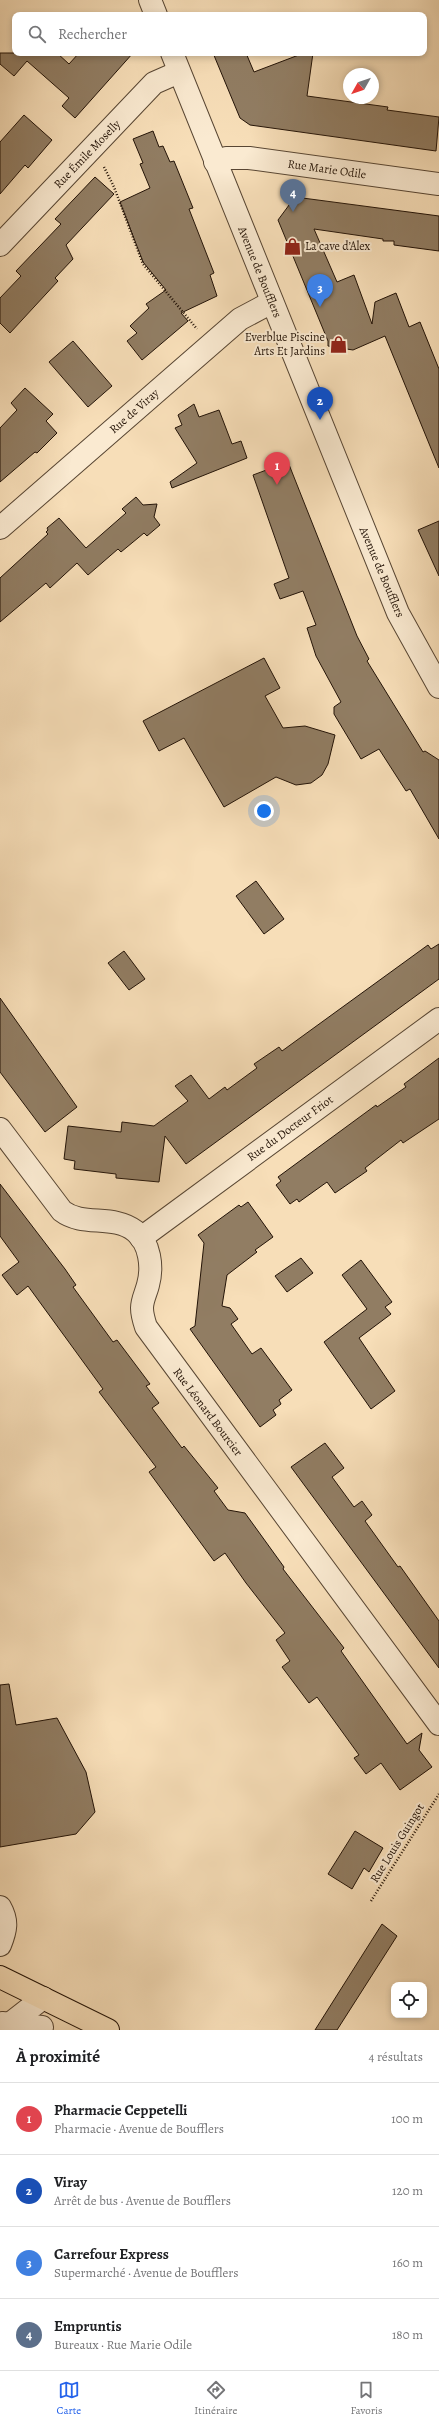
<!DOCTYPE html>
<html lang="fr">
<meta charset="utf-8">
<style>
body{margin:0;font-family:Alegreya,serif;background:#f2f2f2;color:#202124}
.controls{position:absolute;right:12px;bottom:12px;display:grid;overflow:hidden;border-radius:8px;box-shadow:0 2px 6px #0003}
.controls button{width:36px;height:36px;display:grid;place-items:center;padding:0;border:0;border-bottom:1px solid #e0e0e0;background:#fff;color:#202124;font:20px sans-serif}
.compass{position:absolute;left:343px;top:68px;width:36px;height:36px;border-radius:50%;background:#fff;box-shadow:0 2px 6px #0003;rotate:230deg}
.you{position:absolute;left:264px;top:811px;width:14px;height:14px;margin:-10px;border:3px solid #fff;border-radius:50%;background:#1a73e8;box-shadow:0 0 0 6px #1a73e833}
.badge{display:grid;place-items:center;width:26px;height:26px;border-radius:50%;background:#2563eb;color:#fff;font-size:13px;font-weight:700}
.pin{position:absolute;translate:-50% -33px;filter:drop-shadow(0 1px 2px #0008)}
.pin::after{content:'';position:absolute;top:21px;width:14px;height:12px;background:inherit;clip-path:polygon(0 0,100% 0,50% 100%)}
.list{margin:0;padding:0;list-style:none}
h2{display:flex;justify-content:space-between;align-items:center;height:52px;margin:0;padding:0 16px;font-size:17px}
h2 small{font-size:13px;font-weight:400;color:#757577}
.list li{display:grid;grid-template-columns:26px 1fr auto;gap:12px;align-items:center;box-sizing:border-box;height:72px;padding:0 16px;border-top:1px solid #e0e0e0}
.list b{display:block;font-size:15px;white-space:nowrap}
.list p{margin:0;font-size:13px;white-space:nowrap;color:#757577}
.list em{font-size:13px;font-style:normal;color:#757577}
.icon{flex:none;width:22px;height:22px;fill:none;stroke:currentColor;stroke-width:2;stroke-linecap:round;stroke-linejoin:round}
.map{position:relative;flex:none;width:439px;height:2030px;overflow:hidden}
.search{position:absolute;background:#fff;box-shadow:0 2px 6px #0003;left:12px;right:12px;top:12px;height:44px;display:flex;align-items:center;gap:10px;box-sizing:border-box;padding:0 14px;border-radius:8px;color:#757577;font-size:15px}
.sheet{height:340px;background:#fff}
nav{display:flex;justify-content:space-around;align-items:center;box-sizing:border-box;height:56px;border-top:1px solid #e0e0e0;background:#fff;font-size:11px;color:#757577}
nav a{display:grid;justify-items:center;gap:2px}
nav .on{color:#2563eb}
.map>svg:first-child{display:block}
.building{fill:#917d63;stroke:#231307}
.lines{fill:none;stroke-linecap:round;stroke-linejoin:round}
.minor-casing{stroke:#584633;stroke-width:24}
.major-casing{stroke:#231307;stroke-width:24}
.path{stroke:#231307;stroke-width:2.5;stroke-dasharray:1 2;stroke-linecap:butt}
.minor{stroke:#faead1;stroke-width:22}
.major{stroke:#f7deb8;stroke-width:22}
.labels{text-anchor:middle;stroke-width:4;stroke-linejoin:round;paint-order:stroke}
.street-label{font-size:12px;fill:#231307;stroke:#faead1}
.poi-label{font-size:12px;fill:#231307;stroke:#faead1;text-anchor:start}
</style>
<div class="map">
<svg width="439" height="2030" viewBox="0 0 439 2030">
<rect width="100%" height="100%" fill="#f7deb8"/>
<filter id="stains"><feTurbulence type="fractalNoise" baseFrequency=".005" numOctaves="4"/><feColorMatrix values="0 0 0 0 .2 0 0 0 0 .09 0 0 0 0 .02 0 0 0 .5 -.17"/></filter>
<radialGradient id="worn" r=".72"><stop offset=".6" stop-color="#630" stop-opacity="0"/><stop offset="1" stop-color="#630" stop-opacity=".3"/></radialGradient>
<!-- building -->
<g class="building">
<polygon points="0,53 57,53 69,64 79,53 133,53 75,118 62,106 69,98 27,61 14,76 0,64"/>
<polygon points="213,53 246,53 254,72 304,53 313,53 307,96 388,107 387,110 439,117 436,151 250,125 240,118"/>
<polygon points="24,115 52,140 28,168 25,165 0,194 0,142"/>
<polygon points="153,131 159,147 163,146 170,162 174,161 193,208 189,209 214,273 210,275 217,296 181,313 188,321 142,360 127,341 137,333 130,326 149,308 146,304 166,290 143,262 120,202 150,188 140,164 143,163 133,139"/>
<polygon points="95,177 114,194 66,245 73,259 55,278 58,281 10,333 0,323 0,298 21,276 16,271 61,224 55,219"/>
<polygon points="295,197 439,216 439,251 394,245 394,241 383,241 383,239 314,229 337,282 354,275 372,324 375,302 396,293 409,327 420,322 439,369 439,468 385,336 353,350 328,346 328,341 278,220"/>
<polygon points="73,341 112,386 88,407 49,362"/>
<polygon points="25,388 53,414 46,421 57,433 37,453 35,452 0,482 0,428 17,410 11,403"/>
<polygon points="194,404 199,417 219,410 232,444 241,441 247,458 172,488 170,482 197,463 175,428 182,425 178,415"/>
<polygon points="288,462 357,636 369,659 367,661 423,752 425,751 439,760 439,839 410,789 406,791 379,749 361,759 334,714 334,707 341,702 316,656 307,628 316,625 303,591 280,599 274,584 289,578 253,475"/>
<polygon points="136,497 143,505 157,504 154,517 160,525 147,536 144,533 121,552 118,549 88,575 77,563 50,588 46,583 0,622 0,578 48,534 46,532 48,530 47,528 59,518 86,548 126,513 122,509"/>
<polygon points="439,521 439,576 418,530"/>
<polygon points="264,658 280,688 265,696 283,728 305,726 335,735 328,764 322,775 311,783 296,785 276,777 224,807 184,738 159,751 143,721"/>
<polygon points="256,881 284,919 264,934 236,896"/>
<polygon points="439,944 439,979 186,1164 165,1136 159,1182 116,1178 116,1174 74,1169 75,1161 64,1159 68,1126 121,1132 122,1122 154,1126 188,1101 175,1086 191,1075 209,1099 225,1087 227,1090 257,1068 254,1064 279,1047 282,1051 428,945 431,949"/>
<polygon points="124,951 145,979 129,990 108,963"/>
<polygon points="0,998 77,1107 45,1132 0,1072"/>
<polygon points="439,1058 439,1119 403,1143 401,1140 365,1168 367,1171 335,1193 327,1182 299,1202 297,1199 290,1204 276,1185 281,1181 278,1177 376,1105 377,1107 406,1087 404,1084"/>
<polygon points="0,1184 65,1269 76,1285 73,1287 113,1342 117,1340 150,1384 146,1386 159,1403 152,1408 182,1448 184,1446 218,1488 214,1491 228,1510 245,1513 284,1567 283,1569 344,1648 341,1651 407,1744 422,1733 419,1750 432,1767 400,1790 381,1763 366,1774 354,1758 359,1755 317,1697 309,1703 282,1667 290,1661 276,1640 285,1633 246,1583 225,1553 214,1561 149,1472 156,1467 99,1392 103,1389 28,1286 17,1295 2,1275 19,1262 0,1236"/>
<polygon points="248,1202 273,1237 255,1250 257,1252 227,1275 222,1306 230,1308 238,1319 231,1324 252,1354 261,1348 292,1390 279,1400 281,1404 273,1410 276,1415 260,1427 190,1329 195,1326 204,1243 198,1235 239,1205 241,1207"/>
<polygon points="301,1258 313,1273 287,1292 275,1276"/>
<polygon points="361,1260 392,1302 385,1307 391,1314 359,1338 395,1391 371,1409 324,1342 367,1309 342,1275"/>
<polygon points="325,1443 344,1468 332,1477 354,1507 362,1501 372,1515 365,1521 398,1567 400,1566 439,1621 439,1668 291,1467"/>
<polygon points="9,1684 16,1725 57,1718 86,1772 95,1812 76,1834 0,1847 0,1685"/>
<polygon points="355,1831 383,1848 369,1872 364,1868 352,1889 328,1874"/>
<polygon points="382,1924 397,1936 337,2030 315,2030"/>
</g>
<g class="lines">
<defs>
<g id="minor">
<polyline points="150,0 156,15"/>
<polyline points="172,53 398,613 439,687"/>
<polyline points="215,162 226,158 249,158 439,184"/>
<polyline points="0,245 154,83 179,72"/>
<polyline points="0,528 240,319 272,302"/>
<path d="M0,1129l62,82c21,16 51,3 73,20 15,12 18,36 13,54 -2,8 -6,15 -6,23 0,7 2,13 4,19l293,397"/>
<polyline points="141,1238 439,1019"/>
<path d="M0,1907c8,14 6,23 0,38"/>
<polyline points="2,2023 42,2027"/>
<polyline points="2,2030 43,1998"/>
</g>
<polyline id="major" points="0,1977 108,2030"/>
</defs>
<!-- minor casing -->
<use href="#minor" class="minor-casing"/>
<!-- major casing -->
<use href="#major" class="major-casing"/>
<!-- path -->
<g class="path">
<polyline points="104,167 114,187 143,264 197,329"/>
<polyline points="371,1901 439,1794"/>
</g>
<!-- minor -->
<use href="#minor" class="minor"/>
<!-- major -->
<use href="#major" class="major"/>
</g>
<!-- icons -->
<defs>
<symbol id="shop-bare" viewBox="-9 -9 18 18"><path d="M-5-2.5h2.3a2.7 3.5 0 0 1 5.4 0H5L5.5 6h-11ZM-1.5-2.5h3a1.5 2.3 0 0 0-3 0Z" fill="#8f2418" stroke="#faead1" stroke-width="2.5" paint-order="stroke"/></symbol>
</defs>
<g fill-rule="evenodd">
<use href="#shop-bare" x="280" y="234" width="25" height="25"/>
<use href="#shop-bare" x="326" y="332" width="25" height="25"/>
</g>
<g class="labels">
<!-- street labels -->
<g class="street-label">
<text transform="translate(87 154) rotate(-46)" y="4">Rue Émile Moselly</text>
<text transform="translate(327 169) rotate(8)" y="4">Rue Marie Odile</text>
<text transform="translate(260 272) rotate(68)" y="4">Avenue de Boufflers</text>
<text transform="translate(134 411) rotate(-41)" y="4">Rue de Viray</text>
<text transform="translate(382 572) rotate(67)" y="4">Avenue de Boufflers</text>
<text transform="translate(290 1128) rotate(-36)" y="4">Rue du Docteur Friot</text>
<text transform="translate(208 1412) rotate(53)" y="4">Rue Léonard Bourcier</text>
<text transform="translate(397 1843) rotate(-58)" y="4">Rue Louis Guingot</text>
</g>
<!-- poi labels -->
<g class="poi-label">
<text x="305" y="250">La cave d’Alex</text>
<text x="325" y="341" text-anchor="end">Everblue Piscine<tspan x="325" dy="14">Arts Et Jardins</tspan></text>
</g>
</g>
<rect width="100%" height="100%" filter="url(#stains)"/>
<rect width="100%" height="100%" fill="url(#worn)"/>
</svg>
<div class="controls">
<button><svg class="icon" aria-label="locate" viewBox="0 0 24 24"><circle cx="12" cy="12" r="6"/><path d="M12 2v4M12 18v4M2 12h4M18 12h4"/></svg></button>
</div>
<svg class="compass" viewBox="-18 -18 36 36"><path d="M0-13l5 13h-10z" fill="#e53935"/><path d="M0 13l5-13h-10z" fill="#757577"/></svg>
<div class="you"></div>
<div class="pin badge" style="left:277px;top:485px;background:#e0444e">1</div>
<div class="pin badge" style="left:320px;top:420px;background:#1a4fb4">2</div>
<div class="pin badge" style="left:320px;top:307px;background:#3f7fe0">3</div>
<div class="pin badge" style="left:293px;top:212px;background:#5c6f8a">4</div>
<div class="search"><svg class="icon" aria-label="search" viewBox="0 0 24 24"><circle cx="10" cy="10" r="6"/><path d="M15 15l6 6"/></svg>Rechercher</div>
</div>
<section class="sheet">
<h2>À proximité<small>4 résultats</small></h2>
<ul class="list">
<li><span class="badge" style="background:#e0444e">1</span><div><b>Pharmacie Ceppetelli</b><p>Pharmacie · Avenue de Boufflers</p></div><em>100 m</em></li>
<li><span class="badge" style="background:#1a4fb4">2</span><div><b>Viray</b><p>Arrêt de bus · Avenue de Boufflers</p></div><em>120 m</em></li>
<li><span class="badge" style="background:#3f7fe0">3</span><div><b>Carrefour Express</b><p>Supermarché · Avenue de Boufflers</p></div><em>160 m</em></li>
<li><span class="badge" style="background:#5c6f8a">4</span><div><b>Empruntis</b><p>Bureaux · Rue Marie Odile</p></div><em>180 m</em></li>
</ul>
</section>
<nav>
<a class="on"><svg class="icon" aria-label="map" viewBox="0 0 24 24"><path d="M3 6l6-2 6 2 6-2v14l-6 2-6-2-6 2zM9 4v14M15 6v14"/></svg>Carte</a>
<a><svg class="icon" aria-label="directions" viewBox="0 0 24 24"><path d="M12 3l9 9-9 9-9-9zM9 14v-3h6M13 9l2 2-2 2"/></svg>Itinéraire</a>
<a><svg class="icon" aria-label="saved" viewBox="0 0 24 24"><path d="M7 4h10v16l-5-4-5 4z"/></svg>Favoris</a>
</nav>
